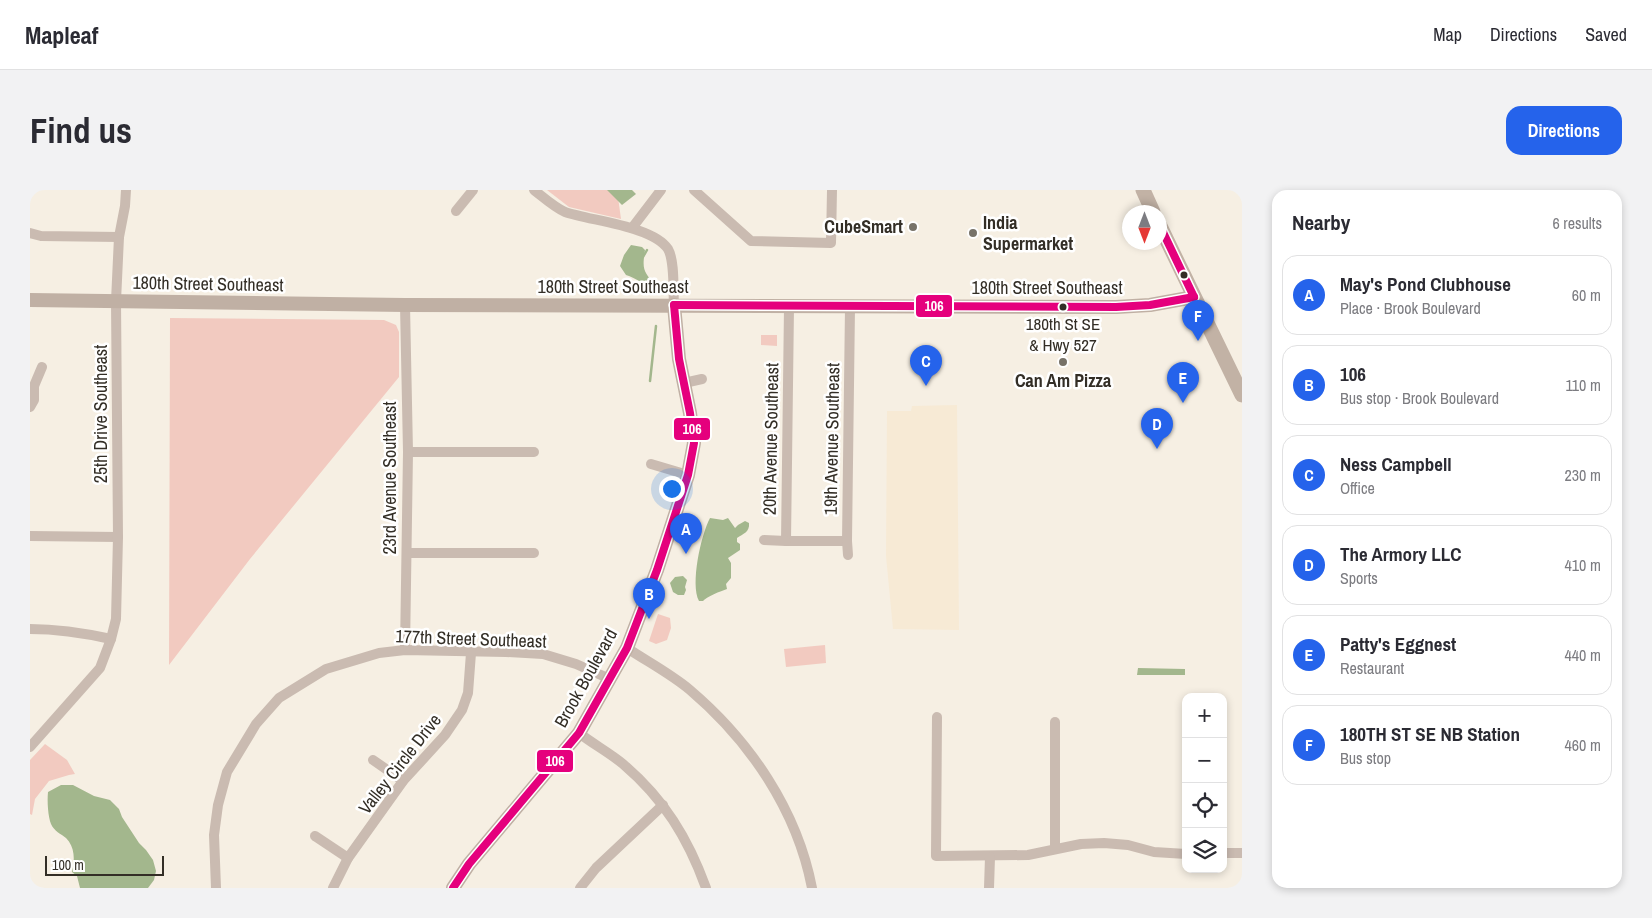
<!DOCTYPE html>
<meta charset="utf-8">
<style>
body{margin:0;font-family:"Archivo Narrow",sans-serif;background:#f2f2f3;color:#2b2b33}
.controls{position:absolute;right:15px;bottom:15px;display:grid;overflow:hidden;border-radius:10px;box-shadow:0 2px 8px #0003}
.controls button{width:45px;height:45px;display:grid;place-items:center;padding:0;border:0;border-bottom:1px solid #e1e1e2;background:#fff;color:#2b2b33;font:25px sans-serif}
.compass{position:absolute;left:1092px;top:15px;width:45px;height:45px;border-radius:50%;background:#fff;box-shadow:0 2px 8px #0003;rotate:180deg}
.scale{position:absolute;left:15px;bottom:12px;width:119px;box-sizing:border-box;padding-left:5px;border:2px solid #332e26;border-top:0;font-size:14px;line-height:18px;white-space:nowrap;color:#332e26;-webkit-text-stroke:4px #fff;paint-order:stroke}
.you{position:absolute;left:641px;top:298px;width:18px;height:18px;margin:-12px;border:4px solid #fff;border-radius:50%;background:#1a73e8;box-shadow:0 0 0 8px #1a73e833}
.badge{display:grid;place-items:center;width:32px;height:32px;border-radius:50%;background:#2563eb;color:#fff;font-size:16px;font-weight:700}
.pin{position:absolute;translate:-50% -41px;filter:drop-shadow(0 1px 2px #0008)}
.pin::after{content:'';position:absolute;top:26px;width:18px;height:15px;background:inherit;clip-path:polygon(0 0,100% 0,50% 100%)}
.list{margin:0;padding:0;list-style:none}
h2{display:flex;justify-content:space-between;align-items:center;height:65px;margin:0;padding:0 20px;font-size:21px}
h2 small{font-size:16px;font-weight:400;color:#7c7c81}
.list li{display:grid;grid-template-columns:32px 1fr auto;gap:15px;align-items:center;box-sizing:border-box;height:80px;margin:0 10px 10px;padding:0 10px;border:1px solid #e1e1e2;border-radius:15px}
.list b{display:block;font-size:19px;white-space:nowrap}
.list p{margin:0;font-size:16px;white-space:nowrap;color:#7c7c81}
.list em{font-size:16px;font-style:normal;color:#7c7c81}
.icon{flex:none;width:28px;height:28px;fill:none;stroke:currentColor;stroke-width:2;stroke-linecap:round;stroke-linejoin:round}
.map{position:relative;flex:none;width:1212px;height:698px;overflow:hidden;border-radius:15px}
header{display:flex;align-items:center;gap:30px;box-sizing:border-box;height:70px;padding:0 25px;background:#fff;border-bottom:1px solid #e1e1e2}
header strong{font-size:24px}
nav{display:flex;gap:28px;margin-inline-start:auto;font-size:18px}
.intro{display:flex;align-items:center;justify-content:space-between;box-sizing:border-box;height:120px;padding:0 30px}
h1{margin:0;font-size:35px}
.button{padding:12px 22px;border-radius:15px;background:#2563eb;color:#fff;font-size:18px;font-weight:700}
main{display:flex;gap:30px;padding:0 30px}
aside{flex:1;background:#fff;border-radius:15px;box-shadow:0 2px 8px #0003}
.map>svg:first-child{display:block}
.built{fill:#f7ead5}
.green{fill:#f2cac0}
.water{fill:#a3b78d}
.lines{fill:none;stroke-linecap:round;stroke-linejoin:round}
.stream{stroke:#a3b78d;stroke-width:2.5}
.street{stroke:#cabbb1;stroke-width:10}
.secondary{stroke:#c0b0a4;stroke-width:14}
.primary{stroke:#c2b2a5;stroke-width:15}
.bus-1-casing{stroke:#fff;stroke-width:11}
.bus-1{stroke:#e5007d;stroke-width:8}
.poi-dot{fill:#777268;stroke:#fff;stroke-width:2}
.bus-dot{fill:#332e26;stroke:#fff;stroke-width:2}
.labels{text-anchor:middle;stroke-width:5;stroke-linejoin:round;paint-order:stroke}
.bus-label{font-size:17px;fill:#332e26;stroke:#fff}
.poi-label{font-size:18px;font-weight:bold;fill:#332e26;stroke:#fff;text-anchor:start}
.street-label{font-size:18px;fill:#332e26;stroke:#fff}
.line-badge{stroke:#fff;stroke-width:2}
.badge-label{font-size:14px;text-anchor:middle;font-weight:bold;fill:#fff}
</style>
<header>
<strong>Mapleaf</strong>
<nav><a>Map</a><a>Directions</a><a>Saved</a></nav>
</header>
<div class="intro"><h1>Find us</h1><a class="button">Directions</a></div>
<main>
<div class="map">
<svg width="1212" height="698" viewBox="0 0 1212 698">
<rect width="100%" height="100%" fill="#f6efe3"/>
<!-- built -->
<polygon class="built" points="927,215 929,440 863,439 856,366 857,221 881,221 882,216"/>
<!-- green -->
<g class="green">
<polygon points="517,0 587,0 591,29 539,17"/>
<polygon points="140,128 354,130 366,135 369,142 369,187 220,369 139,475"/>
<polygon points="731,145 747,145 747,156 731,155"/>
<polygon points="628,424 640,428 641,438 637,450 626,454 619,451"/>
<polygon points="795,455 796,473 756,477 754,459"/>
<polygon points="15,554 37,570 45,584 39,585 19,591 5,609 2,625 0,624 0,570"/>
</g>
<!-- water -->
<g class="water">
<polygon points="577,0 602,0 606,4 592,15"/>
<path d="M601,55l11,2 3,3c-3,20 -2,21 12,37 -9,1 -21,-9 -31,-12l-6,-9 4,-11z"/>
<path d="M680,328l13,2 5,-2 7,10 3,-3 7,-4 4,2c1,9 -6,11 -12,15v4l3,2v6l-12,8 3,5v15l-5,6 1,5c-6,2 -21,8 -24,12h-4c-9,-17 2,-66 11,-83z"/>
<polygon points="653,386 657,390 655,397 656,400 654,405 648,405 643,402 640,393 645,387"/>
<polygon points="1108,478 1155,479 1155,485 1107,485"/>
<path d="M31,595h12l21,11 16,4 9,9 3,8 17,26 7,7 7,10 3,11 -2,9 -6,8h-68l-3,-12 -5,-4c3,-12 3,-25 -6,-34 -5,-4 -12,-7 -15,-14 -3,-7 -4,-23 -3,-32z"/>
</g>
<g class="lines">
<!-- stream -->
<g class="stream">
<polyline points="613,67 617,60"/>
<polyline points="620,191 626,136"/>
</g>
<!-- street -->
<g class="street">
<path d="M504,0c9,7 20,17 31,22 26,9 88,14 103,37 7,12 5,42 6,56"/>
<polyline points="664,0 721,51 801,53 802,0"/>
<polyline points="426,21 443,0"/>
<polyline points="602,38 631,0"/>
<polyline points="0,43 11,46 89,47"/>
<polyline points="759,117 756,351 817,351 820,117"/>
<polyline points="654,193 672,189"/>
<polyline points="0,217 4,210 4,196 12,177"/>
<polyline points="378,262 504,262"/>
<polyline points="621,274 658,285"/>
<polyline points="0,346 88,347"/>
<polyline points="734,350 756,351"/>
<polyline points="817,351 818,365"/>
<polyline points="377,363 504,363"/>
<path d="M0,439c28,0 54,4 81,10"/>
<path d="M597,458c21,14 44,26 63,42 60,51 107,120 122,198"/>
<polyline points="375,460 378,262 375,115"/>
<polyline points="907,527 906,666 998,665 1051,654 1074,653 1098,655 1124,662 1156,664"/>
<polyline points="1025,532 1025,659"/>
<path d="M549,543c14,11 31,20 44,31 41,35 65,74 83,124"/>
<polyline points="0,557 70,478 81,449 86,429 88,347 86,111 89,47 95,16 96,0"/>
<polyline points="343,570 373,591"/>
<polyline points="285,646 318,668"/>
<polyline points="1193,663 1212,663"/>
<polyline points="186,698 184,645 188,615 197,582 226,534 249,508 296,479 349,463 375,460 476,462 513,464 546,474 580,489"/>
<polyline points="303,698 318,668 373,591 415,545 432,520 438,503 441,463"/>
<polyline points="550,698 566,678 633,615"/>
<polyline points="959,698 960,667"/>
</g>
<!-- secondary -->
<g class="secondary">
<polyline points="0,110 375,115 1086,117 1120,115 1164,107"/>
<polyline points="423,698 439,674 549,543 597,458 627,380 658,285 664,253 660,223 649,169 644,115"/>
</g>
<!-- primary -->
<g class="primary">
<polyline points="1113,0 1123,22"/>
<polyline points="1130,36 1212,205"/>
</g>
<defs>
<g id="bus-1">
<polyline points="1130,36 1164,107"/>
<polyline points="644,115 1086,117 1120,115 1164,107"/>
<polyline points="423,698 439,674 549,543 597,458 627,380 658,285 664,253 660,223 649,169 644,115"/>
</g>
</defs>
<!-- bus-1 casing -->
<use href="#bus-1" class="bus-1-casing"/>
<!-- bus-1 -->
<use href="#bus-1" class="bus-1"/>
</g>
<!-- markers -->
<g class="poi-dot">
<circle cx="883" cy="37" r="5"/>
<circle cx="943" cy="43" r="5"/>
<circle cx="1033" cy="172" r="5"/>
</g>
<g class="bus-dot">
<circle cx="1154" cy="85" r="4.5"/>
<circle cx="1033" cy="117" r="4.5"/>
</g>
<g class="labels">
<!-- bus labels -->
<g class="bus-label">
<text x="1033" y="140">180th St SE<tspan x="1033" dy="21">&amp; Hwy 527</tspan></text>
</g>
<!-- poi labels -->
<g class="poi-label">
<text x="953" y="39">India<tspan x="953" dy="21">Supermarket</tspan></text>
<text x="873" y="43" text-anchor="end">CubeSmart</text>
<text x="1033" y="197" text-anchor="middle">Can Am Pizza</text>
</g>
<!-- street labels -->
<g class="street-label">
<text transform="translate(178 94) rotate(1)" y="6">180th Street Southeast</text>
<text x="583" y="103">180th Street Southeast</text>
<text x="1017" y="104">180th Street Southeast</text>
<text transform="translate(71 224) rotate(-90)" y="6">25th Drive Southeast</text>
<text transform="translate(741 249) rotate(-89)" y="6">20th Avenue Southeast</text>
<text transform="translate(802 249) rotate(-89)" y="6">19th Avenue Southeast</text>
<text transform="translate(360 288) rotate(-90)" y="6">23rd Avenue Southeast</text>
<text transform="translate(441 449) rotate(2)" y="6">177th Street Southeast</text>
<text transform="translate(556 488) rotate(-61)" y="6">Brook Boulevard</text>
<text transform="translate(370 574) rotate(-52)" y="6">Valley Circle Drive</text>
</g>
</g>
<g class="line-badge">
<rect x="885" y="104" width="38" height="24" rx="5" fill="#e5007d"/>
<rect x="643" y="227" width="38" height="24" rx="5" fill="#e5007d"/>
<rect x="506" y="559" width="38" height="24" rx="5" fill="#e5007d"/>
</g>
<g class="badge-label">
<text x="904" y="121">106</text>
<text x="662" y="244">106</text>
<text x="525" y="576">106</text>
</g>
</svg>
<div class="controls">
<button>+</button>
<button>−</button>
<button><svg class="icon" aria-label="locate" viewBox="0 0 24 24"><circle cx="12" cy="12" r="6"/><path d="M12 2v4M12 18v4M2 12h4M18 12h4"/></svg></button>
<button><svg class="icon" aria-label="layers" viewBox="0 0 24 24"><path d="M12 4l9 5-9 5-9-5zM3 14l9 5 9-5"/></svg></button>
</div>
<svg class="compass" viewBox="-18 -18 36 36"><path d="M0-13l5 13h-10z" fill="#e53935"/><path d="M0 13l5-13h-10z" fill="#7c7c81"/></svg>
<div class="scale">100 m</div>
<div class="you"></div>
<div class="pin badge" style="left:656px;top:364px">A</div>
<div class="pin badge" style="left:619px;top:429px">B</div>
<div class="pin badge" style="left:896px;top:196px">C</div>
<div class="pin badge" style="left:1127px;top:259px">D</div>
<div class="pin badge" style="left:1153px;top:213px">E</div>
<div class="pin badge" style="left:1168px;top:151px">F</div>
</div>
<aside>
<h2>Nearby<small>6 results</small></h2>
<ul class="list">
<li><span class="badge">A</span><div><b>May's Pond Clubhouse</b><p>Place · Brook Boulevard</p></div><em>60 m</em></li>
<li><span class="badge">B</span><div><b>106</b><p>Bus stop · Brook Boulevard</p></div><em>110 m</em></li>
<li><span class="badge">C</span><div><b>Ness Campbell</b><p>Office</p></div><em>230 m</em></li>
<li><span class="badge">D</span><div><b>The Armory LLC</b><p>Sports</p></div><em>410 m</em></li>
<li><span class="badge">E</span><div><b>Patty's Eggnest</b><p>Restaurant</p></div><em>440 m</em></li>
<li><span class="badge">F</span><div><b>180TH ST SE NB Station</b><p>Bus stop</p></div><em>460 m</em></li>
</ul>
</aside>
</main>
